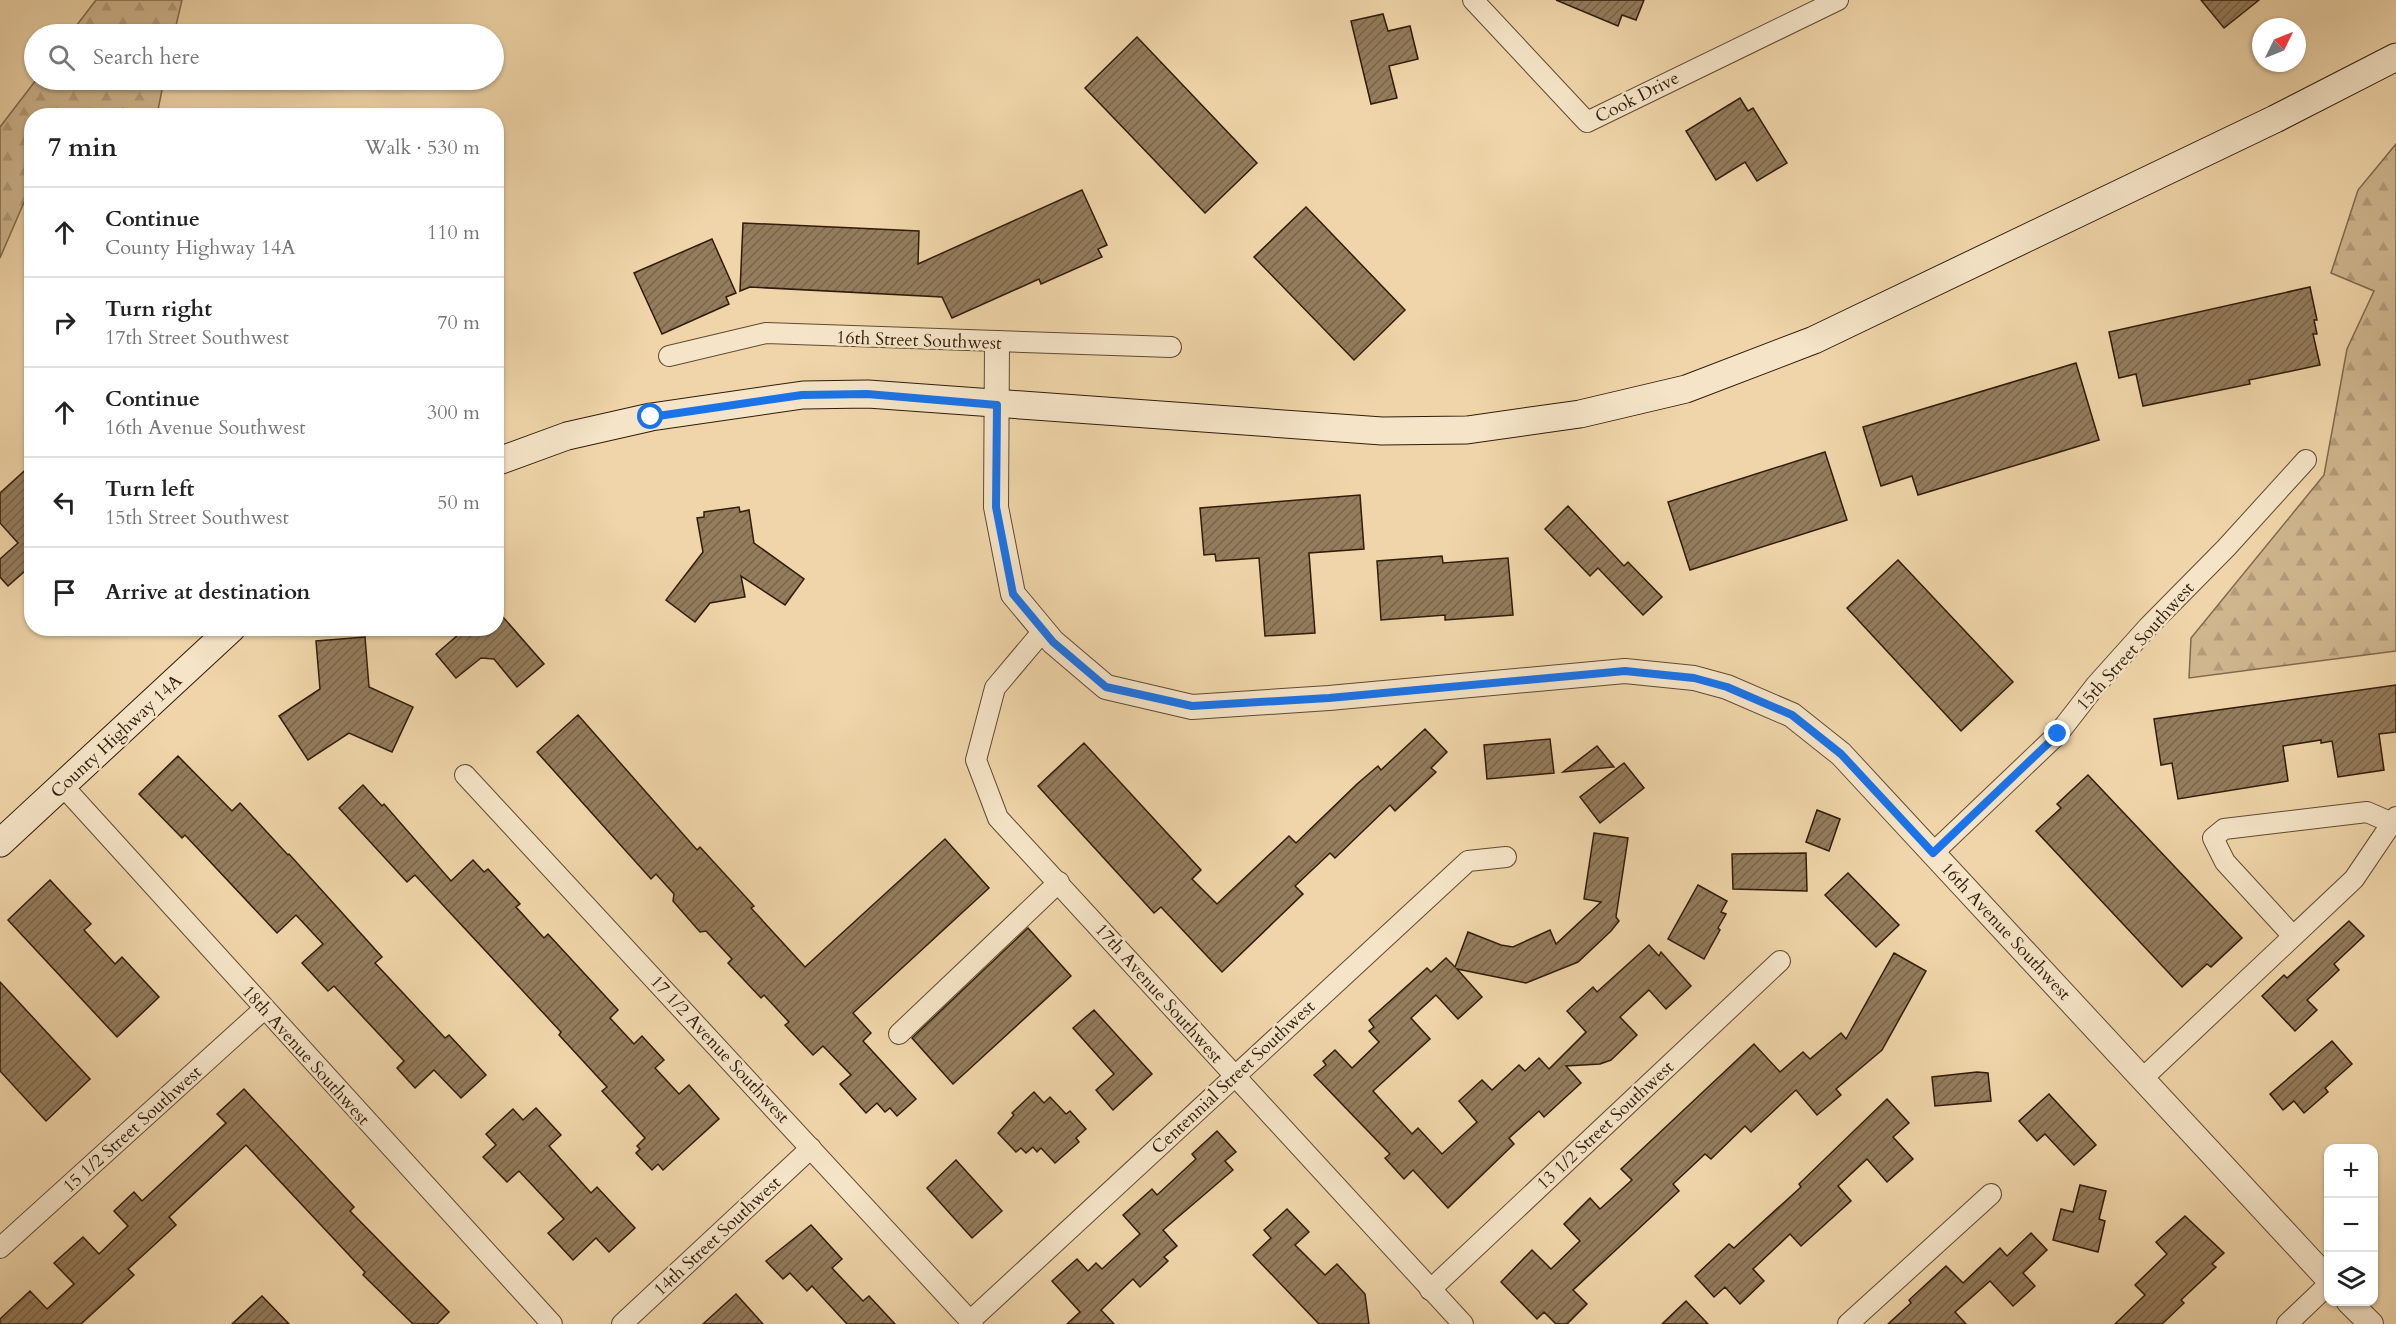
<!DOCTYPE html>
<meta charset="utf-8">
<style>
body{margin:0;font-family:Cardo,serif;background:#f6f6f6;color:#222}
.controls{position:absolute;right:18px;bottom:18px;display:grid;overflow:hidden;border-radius:12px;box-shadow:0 2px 4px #0004}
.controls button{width:54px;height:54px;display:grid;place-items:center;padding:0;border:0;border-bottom:2px solid #e0e0e0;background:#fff;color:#222;font:30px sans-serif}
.compass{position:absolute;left:2252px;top:18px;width:54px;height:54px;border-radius:50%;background:#fff;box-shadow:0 2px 4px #0004;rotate:47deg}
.stop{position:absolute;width:18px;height:18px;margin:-14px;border:4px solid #1a73e8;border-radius:50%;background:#fff}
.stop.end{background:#1a73e8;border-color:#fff;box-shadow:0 2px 6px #0008}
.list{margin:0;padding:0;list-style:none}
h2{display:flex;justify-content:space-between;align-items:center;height:78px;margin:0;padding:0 24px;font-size:26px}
h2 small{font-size:20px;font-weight:400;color:#767676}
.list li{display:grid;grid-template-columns:39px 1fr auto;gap:18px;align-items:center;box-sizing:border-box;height:90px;padding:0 24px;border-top:2px solid #e0e0e0}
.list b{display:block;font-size:22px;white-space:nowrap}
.list p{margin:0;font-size:20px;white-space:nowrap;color:#767676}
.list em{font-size:20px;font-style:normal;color:#767676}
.icon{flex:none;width:33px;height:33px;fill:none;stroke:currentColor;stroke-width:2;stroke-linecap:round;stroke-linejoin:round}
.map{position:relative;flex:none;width:2396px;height:1324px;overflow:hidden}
.search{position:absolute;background:#fff;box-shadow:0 2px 4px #0004;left:24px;top:24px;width:480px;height:66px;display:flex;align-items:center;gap:15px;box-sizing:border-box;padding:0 21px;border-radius:33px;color:#767676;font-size:22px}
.panel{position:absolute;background:#fff;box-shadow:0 2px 4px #0004;left:24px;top:108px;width:480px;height:528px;border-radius:24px}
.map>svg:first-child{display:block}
.forest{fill:url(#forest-firs);stroke:#80694c;stroke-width:1.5}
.building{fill:url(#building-hatch);stroke:#311c09;stroke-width:1.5}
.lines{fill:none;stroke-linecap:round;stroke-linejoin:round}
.minor-casing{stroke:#604a31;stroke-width:22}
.tertiary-casing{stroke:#604a31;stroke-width:26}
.secondary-casing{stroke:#311c09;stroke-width:29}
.minor{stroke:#f5e4c7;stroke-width:20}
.tertiary{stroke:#f5e4c7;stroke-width:24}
.secondary{stroke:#f5e4c7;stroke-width:27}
.route{stroke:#1a73e8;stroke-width:8}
.labels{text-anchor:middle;stroke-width:5;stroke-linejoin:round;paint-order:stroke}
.street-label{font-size:18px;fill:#311c09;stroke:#f5e4c7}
</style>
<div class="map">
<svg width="2396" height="1324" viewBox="0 0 2396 1324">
<defs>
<pattern id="forest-firs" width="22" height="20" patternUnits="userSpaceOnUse" patternTransform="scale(1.5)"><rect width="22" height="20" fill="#cfb68e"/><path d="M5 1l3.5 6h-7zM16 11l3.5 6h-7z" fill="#b29c79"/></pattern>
<pattern id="building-hatch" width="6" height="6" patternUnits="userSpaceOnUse" patternTransform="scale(1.5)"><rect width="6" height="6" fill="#947c5c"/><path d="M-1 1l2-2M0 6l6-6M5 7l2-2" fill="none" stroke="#79654a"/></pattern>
</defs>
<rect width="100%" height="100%" fill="#efd5a9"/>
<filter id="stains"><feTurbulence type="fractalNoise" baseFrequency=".00333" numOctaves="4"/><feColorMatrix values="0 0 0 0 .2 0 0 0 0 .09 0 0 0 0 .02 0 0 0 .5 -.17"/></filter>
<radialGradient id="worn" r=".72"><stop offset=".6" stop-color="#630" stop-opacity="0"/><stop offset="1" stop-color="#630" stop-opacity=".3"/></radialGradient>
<!-- forest -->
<g class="forest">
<polygon points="96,0 182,0 174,34 70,34"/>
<polygon points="36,80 164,80 157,115 32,116 31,201 25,200 0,258 0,127"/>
<polygon points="2396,144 2396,651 2189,678 2191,638 2324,475 2347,349 2374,291 2331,273 2358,190"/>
</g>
<!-- building -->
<g class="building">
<polygon points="1556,0 1644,0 1636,20 1622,15 1618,26"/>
<polygon points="2201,0 2259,0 2224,28"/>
<polygon points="1383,14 1388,31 1410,26 1418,59 1389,66 1397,98 1371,104 1351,21"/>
<polygon points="1137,37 1257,163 1205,213 1085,88"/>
<polygon points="1740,98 1748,111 1753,108 1787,163 1757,181 1745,162 1716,180 1686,131"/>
<polygon points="1082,190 1107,245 1098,249 1102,257 1041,284 1039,279 952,318 942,297 750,287 740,291 743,223 919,231 918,264"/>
<polygon points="1306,207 1405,310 1354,360 1254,257"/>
<polygon points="712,239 736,293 726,297 729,304 662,334 634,273"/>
<polygon points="2310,287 2317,320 2314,320 2317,334 2313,334 2320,365 2249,380 2250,384 2143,406 2136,374 2119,378 2109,332"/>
<polygon points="2076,363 2099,440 1918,495 1912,476 1881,486 1863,427"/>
<polygon points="1825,452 1847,520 1690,570 1668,502"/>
<polygon points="32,464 32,565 8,586 0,577 0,559 18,543 0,523 0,493"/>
<polygon points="1360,495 1364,549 1309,553 1315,633 1265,636 1259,558 1216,561 1215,554 1204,555 1200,508"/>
<polygon points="1568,506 1624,566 1628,562 1662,597 1643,615 1598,568 1590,576 1545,529"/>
<polygon points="739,507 740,512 749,510 754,543 804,579 785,605 741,576 745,597 710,603 695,622 666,600 703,552 697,518 704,517 704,512"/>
<polygon points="1442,556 1443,563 1508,558 1513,615 1445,620 1445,615 1381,620 1377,561"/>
<polygon points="1898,560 2013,682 1961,731 1847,608"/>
<polygon points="496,609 544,664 517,687 494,659 481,658 456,678 436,654 466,628 496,628"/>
<polygon points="365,637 369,687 413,707 392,752 349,733 308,760 279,716 320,689 316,641"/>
<polygon points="2396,685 2396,732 2379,734 2384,770 2338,777 2332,741 2321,743 2321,740 2283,746 2288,781 2178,799 2172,763 2161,765 2154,719"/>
<polygon points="578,715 697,850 700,847 754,906 751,908 805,967 945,839 989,888 853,1013 871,1033 863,1041 916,1099 897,1116 890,1108 885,1112 877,1103 866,1113 840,1084 851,1075 823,1046 813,1055 785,1025 789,1022 764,995 761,998 728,963 732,959 706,931 700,932 673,901 674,894 656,874 651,879 537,752"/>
<polygon points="1425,729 1447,752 1431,768 1436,772 1395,811 1390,805 1335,858 1330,853 1295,886 1303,894 1222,972 1161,907 1154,913 1038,786 1084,743 1201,870 1192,879 1217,904 1289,836 1296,843 1357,784 1378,766 1381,770"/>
<polygon points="1550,739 1554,773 1487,779 1484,745"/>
<polygon points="1597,746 1614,767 1563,772"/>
<polygon points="178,756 232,811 240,803 288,855 289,854 382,957 375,963 445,1038 449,1035 486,1075 461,1098 434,1070 415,1088 397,1068 404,1061 334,986 328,991 302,963 323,944 296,915 277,933 185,835 182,838 139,794"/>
<polygon points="1624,763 1644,788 1600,823 1580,797"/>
<polygon points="2088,775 2242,938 2211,967 2207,964 2182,987 2036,831 2061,808 2057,804"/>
<polygon points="363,785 382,806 384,804 451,881 473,860 484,872 488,869 520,904 516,907 544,938 548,934 618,1010 610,1018 634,1044 642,1036 664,1060 655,1068 679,1094 689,1085 719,1119 663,1170 658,1164 652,1170 636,1153 640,1149 637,1146 645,1138 602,1091 607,1087 559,1035 561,1032 415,875 407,882 339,808"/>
<polygon points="1817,810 1840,819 1829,851 1806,842"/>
<polygon points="1594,833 1628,838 1616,917 1619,921 1611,931 1578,962 1526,983 1457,969 1482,997 1458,1019 1436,995 1411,1018 1430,1039 1373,1091 1412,1134 1418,1128 1442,1154 1477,1122 1459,1101 1482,1080 1492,1090 1519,1065 1525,1071 1539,1058 1549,1069 1586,1032 1567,1011 1593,987 1597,992 1649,945 1659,956 1661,952 1691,986 1666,1009 1649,990 1620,1017 1637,1035 1611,1060 1600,1064 1566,1066 1581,1083 1544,1117 1539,1111 1509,1138 1514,1144 1448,1208 1413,1170 1404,1179 1385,1158 1390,1154 1314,1075 1326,1065 1323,1061 1335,1050 1352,1068 1379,1042 1369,1031 1374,1027 1369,1020 1427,968 1431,972 1446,958 1455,967 1468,932 1501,945 1513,947 1550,930 1556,944 1601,902 1584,899"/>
<polygon points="1806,853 1807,891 1733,889 1732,854"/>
<polygon points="1848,873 1899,925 1876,947 1825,895"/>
<polygon points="50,880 91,924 84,930 115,964 122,957 159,997 117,1037 8,920"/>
<polygon points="1698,885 1727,901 1721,912 1726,914 1718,928 1720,930 1704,959 1668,939"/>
<polygon points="2349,921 2364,936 2334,964 2339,970 2307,1000 2317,1010 2295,1031 2262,996 2284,975 2287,978"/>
<polygon points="1028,928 1071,976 953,1084 912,1038"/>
<polygon points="1894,953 1926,971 1882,1050 1836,1089 1841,1095 1817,1115 1796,1090 1751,1132 1745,1126 1711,1159 1705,1154 1673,1184 1679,1191 1573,1290 1587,1304 1567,1324 1556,1324 1544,1312 1537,1319 1501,1282 1532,1250 1551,1269 1580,1241 1564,1224 1590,1198 1600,1209 1632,1180 1621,1169 1754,1044 1780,1072 1803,1052 1810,1059 1841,1033 1846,1039"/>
<polygon points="0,982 90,1079 46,1121 0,1071"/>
<polygon points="1094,1010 1152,1074 1113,1110 1096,1090 1114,1074 1073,1028"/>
<polygon points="2332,1041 2352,1064 2325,1088 2328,1092 2304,1113 2294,1101 2283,1110 2270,1094"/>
<polygon points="1977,1072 1988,1073 1991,1101 1935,1106 1932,1077"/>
<polygon points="244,1089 354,1207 350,1211 449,1312 437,1324 413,1324 363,1275 365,1272 246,1145 169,1217 176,1225 128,1269 134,1275 81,1324 0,1324 0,1319 30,1291 47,1309 74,1284 54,1263 83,1237 99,1254 128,1226 114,1211 134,1192 142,1201 226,1123 217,1114"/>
<polygon points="1034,1092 1044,1103 1050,1097 1066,1114 1070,1111 1086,1129 1076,1138 1079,1142 1055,1163 1041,1148 1037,1152 1033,1147 1026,1153 1021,1148 1016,1152 998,1133 1014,1115 1012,1113"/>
<polygon points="2049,1094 2096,1145 2074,1165 2045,1134 2037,1141 2019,1121"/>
<polygon points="1887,1099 1909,1123 1893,1137 1913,1159 1887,1182 1867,1159 1838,1186 1851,1201 1801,1246 1790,1234 1753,1269 1764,1281 1740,1304 1725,1287 1714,1297 1695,1276 1729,1244 1734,1248 1801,1187 1799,1184"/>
<polygon points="536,1108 561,1135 549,1146 591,1193 597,1187 635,1228 609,1252 596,1238 573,1260 548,1233 564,1219 519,1171 507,1182 483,1157 496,1145 486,1134 513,1109 523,1120"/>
<polygon points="1217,1131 1236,1152 1225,1161 1233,1170 1163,1230 1177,1246 1164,1257 1168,1261 1140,1287 1133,1279 1101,1310 1114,1324 1067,1324 1080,1312 1052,1281 1077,1259 1088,1271 1096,1263 1102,1269 1140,1234 1123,1215 1152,1189 1157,1195 1196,1159 1192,1154"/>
<polygon points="956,1160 1002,1211 972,1238 927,1188"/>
<polygon points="2080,1185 2106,1191 2099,1219 2105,1221 2098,1252 2053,1240 2061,1209 2073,1212"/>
<polygon points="1287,1209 1309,1232 1295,1245 1325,1275 1337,1264 1365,1294 1369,1324 1319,1324 1253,1255 1271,1238 1264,1230"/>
<polygon points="2185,1216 2224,1253 2212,1264 2216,1267 2181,1300 2184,1303 2162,1324 2115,1324 2145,1295 2135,1285 2167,1254 2156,1242"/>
<polygon points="811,1225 842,1259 832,1268 863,1301 869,1296 895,1324 847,1324 812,1286 807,1291 790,1273 783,1279 766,1261"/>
<polygon points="2031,1233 2047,1250 2023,1273 2035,1286 2013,1306 1990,1281 1955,1312 1966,1324 1888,1324 1911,1303 1909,1300 1946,1266 1963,1283 2000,1248 2007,1256"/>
<polygon points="736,1294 763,1324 703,1324"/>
<polygon points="262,1296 289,1324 232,1324"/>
<polygon points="1686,1301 1708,1324 1662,1324"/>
</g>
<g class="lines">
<defs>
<g id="minor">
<polyline points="1473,0 1587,122 1838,0"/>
<polyline points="669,356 766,333 1171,347"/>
<polyline points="1043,631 995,688 976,760 998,818 1463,1324"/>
<polyline points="465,775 973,1324"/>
<polyline points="62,785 552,1324"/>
<polyline points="1933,853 2058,734 2096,685 2148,627 2226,548 2306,460"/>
<polyline points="2292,935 2225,862 2213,838 2224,829 2367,812 2390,822"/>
<polyline points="899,1034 1059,882"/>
<polyline points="2143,1078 2354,879 2396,817"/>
<polyline points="0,1248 264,1009"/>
<polyline points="1430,1290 1780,961"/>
<polyline points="970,1321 1468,861 1506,857"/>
<polyline points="622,1324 811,1148"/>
<polyline points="1848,1324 1991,1194"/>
<polyline points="2287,1324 2328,1285"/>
</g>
<g id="tertiary">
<polyline points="997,343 996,507 1013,594 1053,642 1106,687 1192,707 1329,698 1625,671 1694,678 1727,687 1792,715 1841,754 2328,1279"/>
<polyline points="2349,1302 2371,1324"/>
</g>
<g id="secondary">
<polyline points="496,462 567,436 651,417 803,395 868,394 1382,431 1467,430 1580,414 1686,389 1814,340 2275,119 2396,57"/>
<polyline points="0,843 232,628"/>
</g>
</defs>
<!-- minor casing -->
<use href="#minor" class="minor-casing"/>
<!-- tertiary casing -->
<use href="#tertiary" class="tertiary-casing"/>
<!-- secondary casing -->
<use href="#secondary" class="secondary-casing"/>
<!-- minor -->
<use href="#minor" class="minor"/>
<!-- tertiary -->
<use href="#tertiary" class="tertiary"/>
<!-- secondary -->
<use href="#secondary" class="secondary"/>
</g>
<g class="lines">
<!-- route -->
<polyline class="route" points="651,417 802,395 867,394 997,405 996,507 1013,594 1053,642 1106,687 1192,706 1329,698 1625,671 1694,678 1727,687 1792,715 1841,754 1933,853 2058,734"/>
</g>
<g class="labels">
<!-- street labels -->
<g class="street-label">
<text transform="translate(1637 97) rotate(-27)" y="6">Cook Drive</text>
<text transform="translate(919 340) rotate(2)" y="6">16th Street Southwest</text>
<text transform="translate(2135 646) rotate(-48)" y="6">15th Street Southwest</text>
<text transform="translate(116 736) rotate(-43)" y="6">County Highway 14A</text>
<text transform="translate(2006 931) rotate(47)" y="6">16th Avenue Southwest</text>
<text transform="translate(1159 993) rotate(48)" y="6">17th Avenue Southwest</text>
<text transform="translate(720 1049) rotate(47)" y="6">17 1/2 Avenue Southwest</text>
<text transform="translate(306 1055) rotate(48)" y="6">18th Avenue Southwest</text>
<text transform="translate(1233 1077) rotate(-43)" y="6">Centennial Street Southwest</text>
<text transform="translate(1605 1125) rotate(-43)" y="6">13 1/2 Street Southwest</text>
<text transform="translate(132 1129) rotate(-42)" y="6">15 1/2 Street Southwest</text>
<text transform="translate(717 1236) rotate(-43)" y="6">14th Street Southwest</text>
</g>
</g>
<rect width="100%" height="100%" filter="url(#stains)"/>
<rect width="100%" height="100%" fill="url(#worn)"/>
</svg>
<div class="controls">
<button>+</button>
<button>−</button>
<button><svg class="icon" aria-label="layers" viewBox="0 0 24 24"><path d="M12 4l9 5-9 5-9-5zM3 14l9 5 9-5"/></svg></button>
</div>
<svg class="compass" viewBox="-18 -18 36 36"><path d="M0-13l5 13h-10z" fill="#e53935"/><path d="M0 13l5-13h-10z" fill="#767676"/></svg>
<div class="stop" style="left:651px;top:417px"></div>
<div class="stop end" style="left:2058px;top:734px"></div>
<div class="search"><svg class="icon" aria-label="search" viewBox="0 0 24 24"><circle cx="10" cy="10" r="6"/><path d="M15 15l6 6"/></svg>Search here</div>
<section class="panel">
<h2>7 min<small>Walk · 530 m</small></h2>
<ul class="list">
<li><svg class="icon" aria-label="ahead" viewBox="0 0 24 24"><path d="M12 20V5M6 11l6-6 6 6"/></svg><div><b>Continue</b><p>County Highway 14A</p></div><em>110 m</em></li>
<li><svg class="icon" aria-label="right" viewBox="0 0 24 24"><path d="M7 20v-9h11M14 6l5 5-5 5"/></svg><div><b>Turn right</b><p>17th Street Southwest</p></div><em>70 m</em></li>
<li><svg class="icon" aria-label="ahead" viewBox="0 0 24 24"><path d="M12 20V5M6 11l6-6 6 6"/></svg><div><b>Continue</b><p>16th Avenue Southwest</p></div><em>300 m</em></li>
<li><svg class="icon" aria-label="left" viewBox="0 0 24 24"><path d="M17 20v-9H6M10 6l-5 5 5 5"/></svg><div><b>Turn left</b><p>15th Street Southwest</p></div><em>50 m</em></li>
<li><svg class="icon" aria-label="arrive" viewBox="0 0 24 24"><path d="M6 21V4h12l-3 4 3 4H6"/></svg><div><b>Arrive at destination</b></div></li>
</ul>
</section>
</div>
